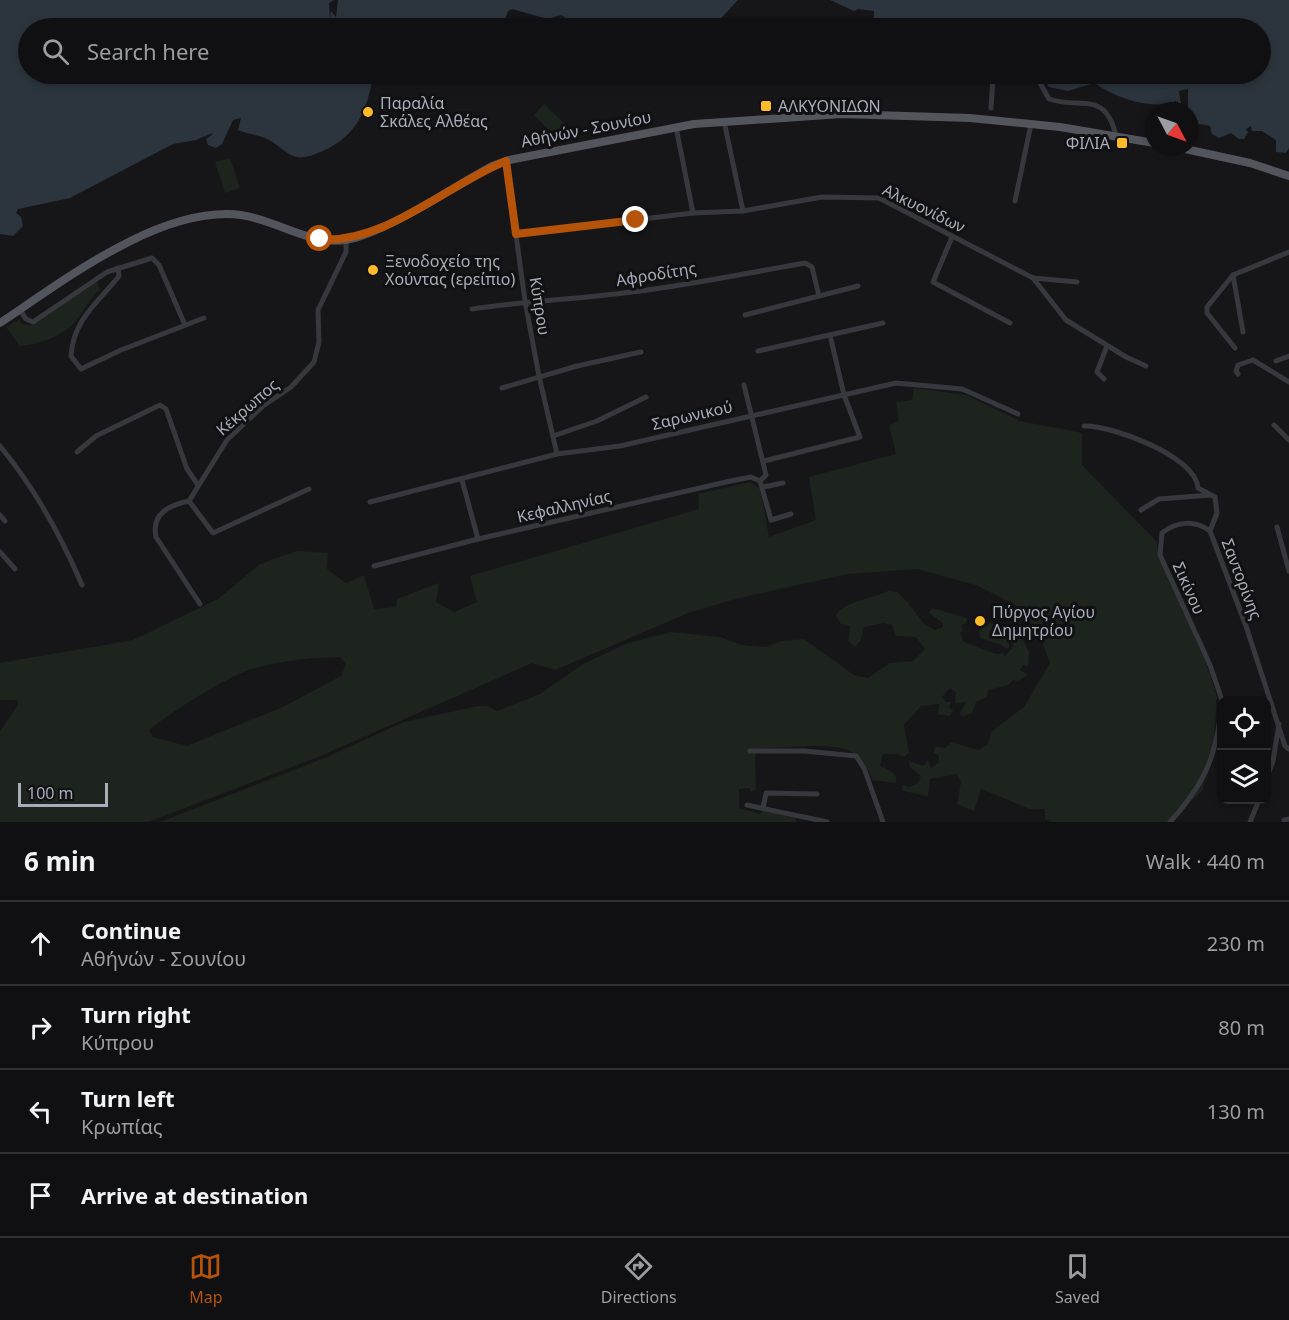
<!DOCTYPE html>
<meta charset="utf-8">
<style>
body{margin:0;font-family:"Noto Sans",sans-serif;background:#19191c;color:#f1f3f6}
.controls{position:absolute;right:18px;bottom:18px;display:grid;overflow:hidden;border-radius:12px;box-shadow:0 3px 9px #0003}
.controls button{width:54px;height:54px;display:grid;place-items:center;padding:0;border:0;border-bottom:2px solid #303033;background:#101013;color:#f1f3f6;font:30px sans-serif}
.compass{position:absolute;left:1145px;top:102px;width:54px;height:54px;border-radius:50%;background:#101013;box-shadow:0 3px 9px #0003;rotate:131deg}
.scale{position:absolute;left:18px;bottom:15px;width:90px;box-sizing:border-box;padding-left:6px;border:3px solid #a8adb9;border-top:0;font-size:16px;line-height:21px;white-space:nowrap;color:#a8adb9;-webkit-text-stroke:4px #111114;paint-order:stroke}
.stop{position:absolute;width:18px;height:18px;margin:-14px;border:4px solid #b45309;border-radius:50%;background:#fff}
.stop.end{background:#b45309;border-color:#fff;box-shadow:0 2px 6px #0008}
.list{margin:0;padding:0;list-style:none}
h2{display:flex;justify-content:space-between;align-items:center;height:78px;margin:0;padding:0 24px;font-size:26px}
h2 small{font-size:20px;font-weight:400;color:#9c9da0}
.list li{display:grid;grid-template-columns:39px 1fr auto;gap:18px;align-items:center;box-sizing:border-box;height:84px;padding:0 24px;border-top:2px solid #303033}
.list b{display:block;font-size:22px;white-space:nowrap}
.list p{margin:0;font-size:20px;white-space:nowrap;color:#9c9da0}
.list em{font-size:20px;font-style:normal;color:#9c9da0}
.icon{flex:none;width:33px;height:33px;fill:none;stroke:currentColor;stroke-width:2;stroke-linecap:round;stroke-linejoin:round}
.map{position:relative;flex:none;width:1289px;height:822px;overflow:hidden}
.search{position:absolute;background:#101013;box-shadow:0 3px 9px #0003;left:18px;right:18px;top:18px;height:66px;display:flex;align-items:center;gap:15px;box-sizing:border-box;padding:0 21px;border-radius:33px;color:#9c9da0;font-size:22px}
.sheet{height:414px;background:#101013}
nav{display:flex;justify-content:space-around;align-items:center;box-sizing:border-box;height:84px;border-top:2px solid #303033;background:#101013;font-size:16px;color:#9c9da0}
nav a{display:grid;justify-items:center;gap:3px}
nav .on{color:#b45309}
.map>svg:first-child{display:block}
.green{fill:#1c241d;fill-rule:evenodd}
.water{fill:#2c353d}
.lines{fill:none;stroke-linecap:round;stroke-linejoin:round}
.minor{stroke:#37383e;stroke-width:5}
.primary{stroke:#53555d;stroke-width:8}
.route{stroke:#b45309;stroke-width:8}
.poi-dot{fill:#fdbb2a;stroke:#111114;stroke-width:2}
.labels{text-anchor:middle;stroke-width:6;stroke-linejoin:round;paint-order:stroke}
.poi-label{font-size:16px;fill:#a8adb9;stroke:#111114;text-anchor:start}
.street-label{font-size:16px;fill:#a8adb9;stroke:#111114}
</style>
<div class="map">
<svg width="1289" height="822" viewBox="0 0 1289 822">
<rect width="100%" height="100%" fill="#161619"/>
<!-- green -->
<g class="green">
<polygon points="544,104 566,125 555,136 534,115"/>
<polygon points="230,158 240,188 225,193 215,162"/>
<path d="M97,282l3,7c-11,10 -16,22 -25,33 -12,14 -38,23 -55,24l-14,-19 14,-8 2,5 10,1z"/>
<path d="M914,388l52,7 54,26 62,12v32l75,77 1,13 48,108 11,33 -4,55 -8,22 -2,17 -11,10 -4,-3 -3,2 1,3 -11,9 1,3 -7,8h-118l-6,-3v-10h-15l-49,-20 -7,22 -17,-7 4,-22 -5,-8 -26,5 -2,17 -25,-5 -1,-6 7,2 9,-4 3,-7 -12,-10v-5l14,5 5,-6 3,9 8,-7v-6l-5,-3 1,-6 10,1 7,-6 26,8 9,-5 5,-14 32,-24 26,-44 -10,-27 -21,-29 -43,-22 -59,-16 -69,5 -113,25 -47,14 -133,57 -23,-7 -214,94 -170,65h-148v-91l18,-26 -1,-5h-17v-37l133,-23 85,-41 42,-35 37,-13 31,2 -1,16 19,14 18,-8 10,34 22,-2 1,-8 42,-16 -3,19 18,10 23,-10 -7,-26 229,-67 -1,-15 52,-12 10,7 9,48 47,-17 -7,-43 87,-23 -7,-29 10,-4 -3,-19 16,-2zM340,657l6,7 -5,12 -56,30 -98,40 -34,-9 -4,-7c24,-19 75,-52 103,-61 29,-9 58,-11 88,-12z"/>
<path d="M888,591l9,1 12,12 15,20 11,6 8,-3v-4l-14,-10 3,-5 35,10 -1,5 -5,2 2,5 -3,3 4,9 32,12 8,-1v4l10,-11 -1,-2 -4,-2v6h-4l-3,-3 -22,-7 -1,-7 11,-8 6,2 -4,5 1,7 5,-8 6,5 5,-5 5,7 5,-4 10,20 -1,14 -5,-1 -3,5 8,5 -10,6 -5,-1 -5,5 -20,5 -1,7 -11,5 -4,11 -9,4 -4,-3 8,-12 -12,1 1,-10 -6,-5 -8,9 4,5h5l-2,5 4,4 -3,5 -12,-2 1,-10 -18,2 -17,19 5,28 -5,4 -7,-3h-14l-3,12c8,4 18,6 16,17l-23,-3c-5,-8 -7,-17 -15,-24 -20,-18 -78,-6 -103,-8l1,42 -5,2 -2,-4 -10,1v19l21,6 3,-4 32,8 2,4h-637l167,-65 77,-35 74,-16h10l9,5 43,-17 43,-30 45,-21 43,-11 49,5 22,8 24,2 15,-6 23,-2 50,36 14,3 22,-15 23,-2 12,-12 -9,-12 -20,-1 -4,-11 -9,-2 -19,4 -3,13 -6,7 -7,-6 2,-15 -9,-2 -5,-8c5,-14 37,-17 52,-25z"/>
</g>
<!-- water -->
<g class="water">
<path d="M0,0h334l-5,3 1,15 1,-7 5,6 2,-17h400l-26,28h-141l-5,-5v-5l-5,-3 -13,4 -36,-10 -4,2 -6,17h-8l1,-7 -6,-2 -4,2 -1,7h-56l-3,-2 -2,2h-395v46h345c-5,35 -16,62 -50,77 -8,3 -18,8 -27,6 -11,-3 -17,-12 -27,-17 -9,-6 -21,-5 -31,-10l3,-12 -8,2 -11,24 -6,4 -8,-3 -2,-6 6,-4v-2l-16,7 -23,4 -103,54 -52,11 -2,4 5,4 2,9 -10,10 -13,-2z"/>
<path d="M830,0h459v148l-3,5 -10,-1v-12l-14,-9h-10l-1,-5 -5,3 2,3 -4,7h-5l-8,-6 -12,5 -7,-4 -2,-8 -11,-2 -2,5 -4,1 -3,-3v-16h-2v-22l-9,2 2,13 -6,-3 -2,3c-29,3 -54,-5 -79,-21l-26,8 -19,-4 -8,-13h219v-46h-394l3,-4 -2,-6h7v-7l-16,-2 -4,2z"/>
</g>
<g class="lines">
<!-- minor -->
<g class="minor">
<path d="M1035,74l14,25c31,11 56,-10 67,37"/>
<polyline points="934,76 1005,79 1015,74"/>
<polyline points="991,108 993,79"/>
<polyline points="724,121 743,211"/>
<polyline points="676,127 693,213"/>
<polyline points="506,161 525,301 539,376 557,454"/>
<polyline points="1015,201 1031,124"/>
<polyline points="516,234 693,213 743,211 822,197 879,198 1033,278 1066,320 1126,357 1146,366"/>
<polyline points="952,237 933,282 1010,323"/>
<path d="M118,268l1,8c-20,26 -46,43 -48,80l10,13 40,-19 83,-32"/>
<polyline points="1233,275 1243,332"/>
<polyline points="1033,278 1077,282"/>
<path d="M472,309c54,-8 107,-10 160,-17 58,-7 115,-19 173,-29l7,4 7,29"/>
<polyline points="20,310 26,319 33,322 107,272 152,258 159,265 185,325"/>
<polyline points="745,315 858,286"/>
<polyline points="1235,348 1207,313 1207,307 1233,275 1289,252"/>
<polyline points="758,351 883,323"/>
<polyline points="1276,361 1289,356"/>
<polyline points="1238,374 1236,371 1238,365 1253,360 1289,382"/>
<polyline points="1104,379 1097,372 1107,346"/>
<polyline points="744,385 766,475 760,481"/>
<polyline points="502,388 577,366 641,352"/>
<polyline points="1274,425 1289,440"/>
<path d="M1084,426c27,-1 112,30 114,62l17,9 2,16 -7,18 36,95 39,120 4,3"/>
<polyline points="553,436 597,421 646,397"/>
<path d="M0,446c34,41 61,90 82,139"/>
<polyline points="77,452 96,436 160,405 166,409 187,469 198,485"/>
<polyline points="764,461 860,437 844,395 830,335"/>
<polyline points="462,480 478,539"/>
<polyline points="760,481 771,520 791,514"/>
<polyline points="763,487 783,483"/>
<polyline points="189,501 213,533 309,489"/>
<polyline points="370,502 557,454 620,446 896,383 962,389 1018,414"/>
<polyline points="1141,510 1159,499 1211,495"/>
<polyline points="0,515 5,521"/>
<polyline points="1277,527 1289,571"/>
<path d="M1210,531c-15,-11 -33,-10 -48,2l-2,22 50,110 12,35"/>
<polyline points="0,552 15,569"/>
<polyline points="374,566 478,539 726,482 751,477 760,481"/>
<path d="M200,604l-44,-67c-5,-24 14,-32 33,-36l38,-61 36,-34 28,-19 23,-25 5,-20 -1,-32 28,-58v-12"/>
<polyline points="750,751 804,751 856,756 864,768 883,822"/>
<polyline points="1266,780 1273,761 1279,724"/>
<polyline points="747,805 827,822"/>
<polyline points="763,808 766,793 817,794"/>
<polyline points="1284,820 1289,819"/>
<path d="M1170,822c36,-40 46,-65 52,-119"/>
<polyline points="1250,822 1259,800"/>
</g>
<!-- primary -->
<g class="primary">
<polyline points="1176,147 1250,163 1289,176"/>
<path d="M0,323c63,-42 161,-118 241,-108 36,5 67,30 105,25 38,-6 109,-54 146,-74l17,-6 185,-36 148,-10 128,4 90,9 94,16"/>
</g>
</g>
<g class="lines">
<!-- route -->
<path class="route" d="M320,239c64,6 128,-55 186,-78l10,73 120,-14"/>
</g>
<!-- markers -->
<g class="poi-dot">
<rect x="760" y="100" width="12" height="12" rx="3"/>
<circle cx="368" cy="112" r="6"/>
<rect x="1116" y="137" width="12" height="12" rx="3"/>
<circle cx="373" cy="270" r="6"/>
<circle cx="980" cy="621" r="6"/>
</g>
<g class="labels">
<!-- poi labels -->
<g class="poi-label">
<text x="380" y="109">Παραλία<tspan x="380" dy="18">Σκάλες Αλθέας</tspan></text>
<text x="778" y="112">ΑΛΚΥΟΝΙΔΩΝ</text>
<text x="1110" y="149" text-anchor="end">ΦΙΛΙΑ</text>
<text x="385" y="267">Ξενοδοχείο της<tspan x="385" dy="18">Χούντας (ερείπιο)</tspan></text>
<text x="992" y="618">Πύργος Αγίου<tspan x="992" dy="18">Δημητρίου</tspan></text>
</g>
<!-- street labels -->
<g class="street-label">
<text transform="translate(586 129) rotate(-11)" y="6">Αθήνών - Σουνίου</text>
<text transform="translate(924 208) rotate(26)" y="6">Αλκυονίδων</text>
<text transform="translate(656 274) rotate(-9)" y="6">Αφροδίτης</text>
<text transform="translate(540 306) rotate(81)" y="6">Κύπρου</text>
<text transform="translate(247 407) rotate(-41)" y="6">Κέκρωπος</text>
<text transform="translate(692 415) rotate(-13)" y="6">Σαρωνικού</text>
<text transform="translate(564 506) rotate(-13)" y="6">Κεφαλληνίας</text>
<text transform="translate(1242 579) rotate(69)" y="6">Σαντορίνης</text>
<text transform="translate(1189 588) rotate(66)" y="6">Σικίνου</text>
</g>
</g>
</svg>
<div class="controls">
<button><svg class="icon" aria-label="locate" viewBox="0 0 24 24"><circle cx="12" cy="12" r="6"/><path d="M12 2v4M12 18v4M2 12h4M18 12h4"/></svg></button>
<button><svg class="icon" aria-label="layers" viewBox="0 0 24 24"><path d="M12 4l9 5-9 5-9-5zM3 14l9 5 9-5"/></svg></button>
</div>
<svg class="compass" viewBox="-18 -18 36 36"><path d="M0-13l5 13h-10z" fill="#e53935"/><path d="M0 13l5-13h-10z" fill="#9c9da0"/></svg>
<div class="scale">100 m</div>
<div class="stop" style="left:320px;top:239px"></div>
<div class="stop end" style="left:636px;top:220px"></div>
<div class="search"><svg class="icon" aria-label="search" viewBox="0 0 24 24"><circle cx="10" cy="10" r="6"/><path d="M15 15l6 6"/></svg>Search here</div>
</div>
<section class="sheet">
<h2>6 min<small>Walk · 440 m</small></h2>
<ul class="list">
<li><svg class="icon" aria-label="ahead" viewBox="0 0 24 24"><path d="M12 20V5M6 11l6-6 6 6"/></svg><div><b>Continue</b><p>Αθήνών - Σουνίου</p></div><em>230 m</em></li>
<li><svg class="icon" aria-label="right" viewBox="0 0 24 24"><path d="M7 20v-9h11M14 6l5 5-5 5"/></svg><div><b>Turn right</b><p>Κύπρου</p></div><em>80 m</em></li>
<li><svg class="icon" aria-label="left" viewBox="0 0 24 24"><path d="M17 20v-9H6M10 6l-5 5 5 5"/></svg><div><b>Turn left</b><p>Κρωπίας</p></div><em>130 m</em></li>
<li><svg class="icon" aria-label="arrive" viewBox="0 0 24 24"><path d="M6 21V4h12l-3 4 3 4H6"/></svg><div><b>Arrive at destination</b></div></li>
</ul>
</section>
<nav>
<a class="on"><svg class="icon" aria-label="map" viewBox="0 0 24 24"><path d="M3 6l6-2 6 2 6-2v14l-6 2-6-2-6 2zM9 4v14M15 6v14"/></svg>Map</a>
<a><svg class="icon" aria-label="directions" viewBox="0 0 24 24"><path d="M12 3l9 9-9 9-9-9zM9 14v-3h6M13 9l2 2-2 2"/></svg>Directions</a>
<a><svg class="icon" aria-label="saved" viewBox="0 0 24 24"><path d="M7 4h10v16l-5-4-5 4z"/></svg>Saved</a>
</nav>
